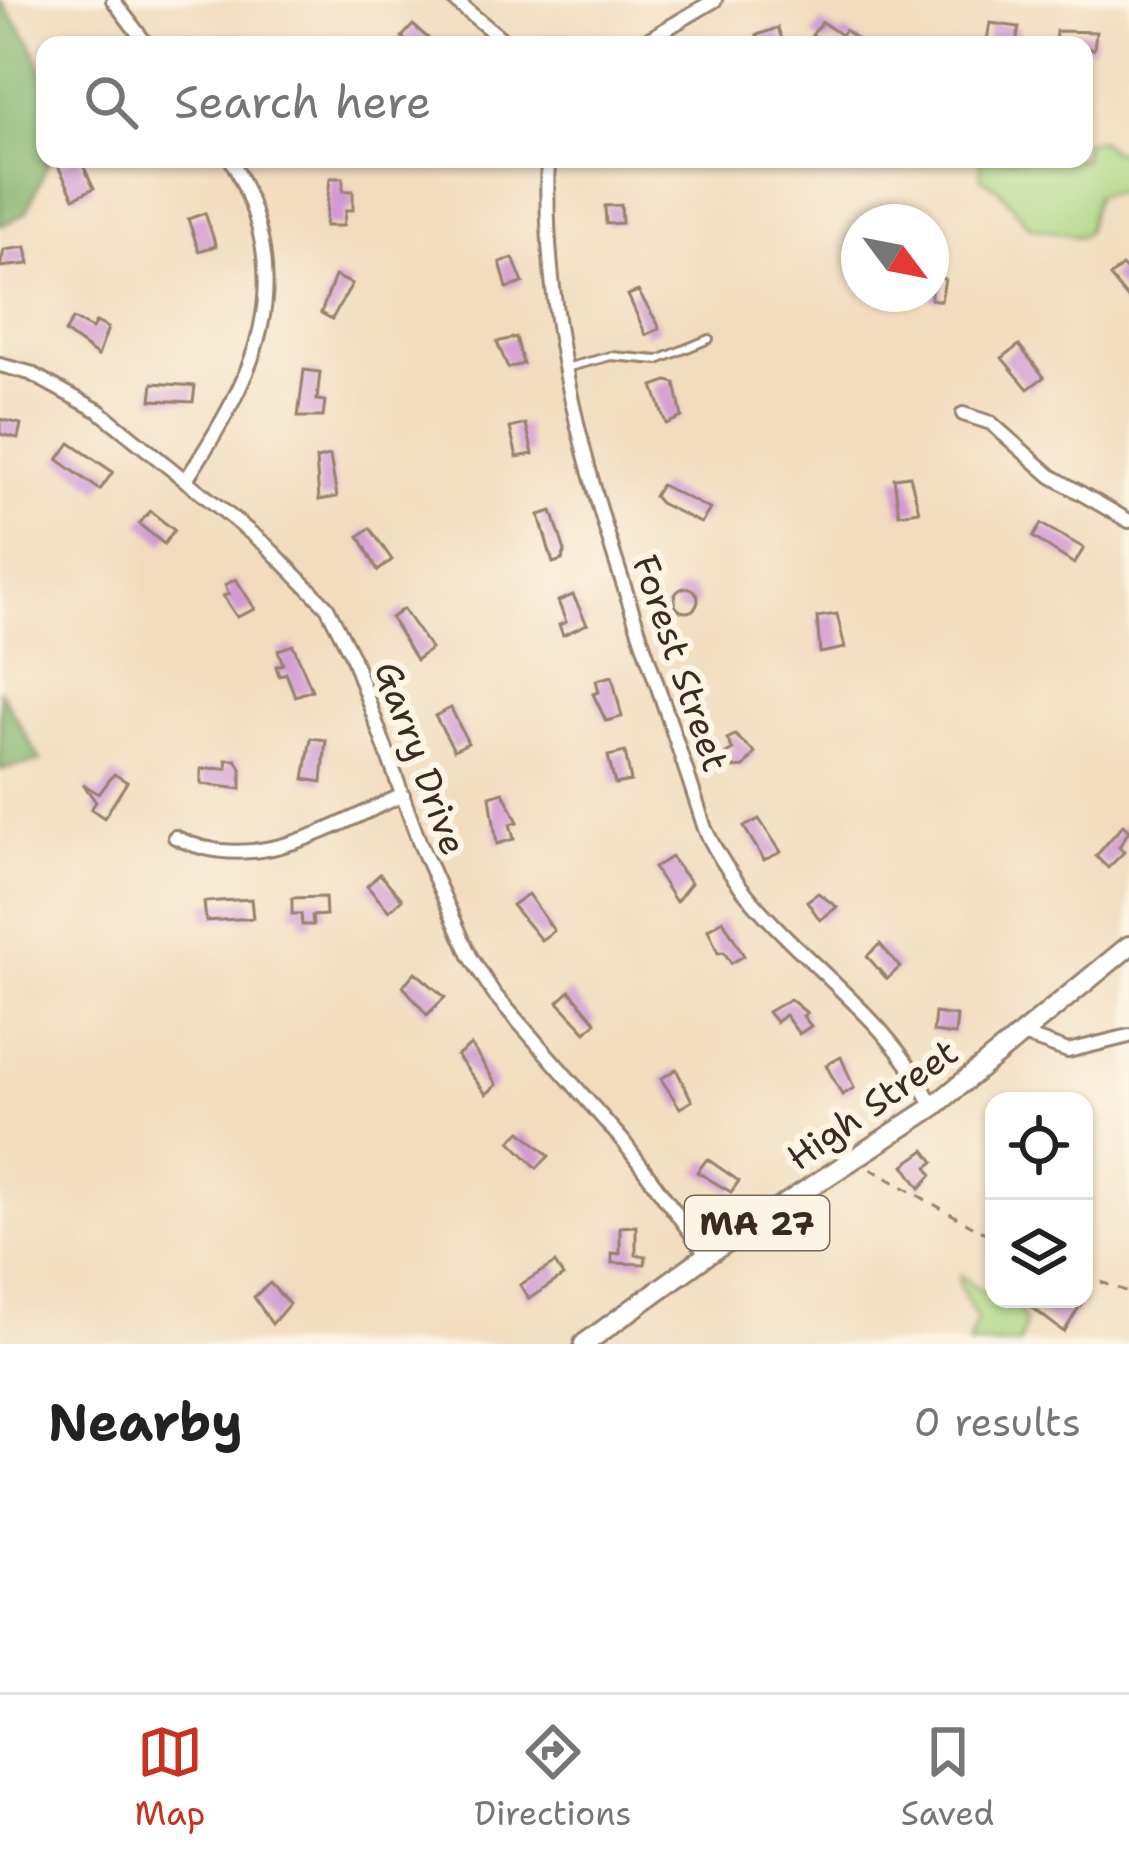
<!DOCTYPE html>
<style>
body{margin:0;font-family:"Shantell Sans",sans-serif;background:#f6f6f6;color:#222}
.controls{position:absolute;right:36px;bottom:36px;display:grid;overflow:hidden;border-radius:24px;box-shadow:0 3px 9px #0004}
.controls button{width:108px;height:108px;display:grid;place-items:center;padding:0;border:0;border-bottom:3px solid #e0e0e0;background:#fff;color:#222;font:60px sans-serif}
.compass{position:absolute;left:841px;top:204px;width:108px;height:108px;border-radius:50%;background:#fff;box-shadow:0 3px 9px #0004;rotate:122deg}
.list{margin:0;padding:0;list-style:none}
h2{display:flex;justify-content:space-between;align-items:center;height:156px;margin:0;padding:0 48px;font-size:51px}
h2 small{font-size:39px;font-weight:400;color:#767676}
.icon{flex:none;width:66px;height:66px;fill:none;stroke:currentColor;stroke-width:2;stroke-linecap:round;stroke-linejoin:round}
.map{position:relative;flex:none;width:1129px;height:1344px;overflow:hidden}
.search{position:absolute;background:#fff;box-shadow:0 3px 9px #0004;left:36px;right:36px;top:36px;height:132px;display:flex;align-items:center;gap:30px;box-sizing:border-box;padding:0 42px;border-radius:24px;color:#767676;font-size:45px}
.sheet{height:348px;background:#fff}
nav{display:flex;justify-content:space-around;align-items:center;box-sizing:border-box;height:168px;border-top:3px solid #e0e0e0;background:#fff;font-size:33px;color:#767676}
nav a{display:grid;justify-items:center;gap:6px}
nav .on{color:#c8321e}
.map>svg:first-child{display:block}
.green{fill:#a9d581;stroke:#728050;stroke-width:3}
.forest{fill:#86b66f;stroke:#607046;stroke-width:3}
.building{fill:#d19ad3}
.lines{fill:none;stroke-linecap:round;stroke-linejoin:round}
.service-casing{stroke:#96826d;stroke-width:12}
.minor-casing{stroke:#96826d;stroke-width:18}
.primary-casing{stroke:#96826d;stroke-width:24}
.path{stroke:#96826d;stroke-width:3;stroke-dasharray:9 9;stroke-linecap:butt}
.service{stroke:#fff;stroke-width:6}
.minor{stroke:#fff;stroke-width:12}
.primary{stroke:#fff;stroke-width:18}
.labels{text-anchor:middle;stroke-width:12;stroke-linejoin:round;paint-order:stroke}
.shield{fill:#fcf5e5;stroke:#75675a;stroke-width:3}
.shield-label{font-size:33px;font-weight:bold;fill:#3b2a1e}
.street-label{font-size:36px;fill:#3b2a1e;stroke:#fcf5e5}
</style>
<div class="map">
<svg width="1129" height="1344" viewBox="0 0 1129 1344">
<rect width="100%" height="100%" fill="#fcf5e5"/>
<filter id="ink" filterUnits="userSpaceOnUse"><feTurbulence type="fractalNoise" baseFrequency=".00833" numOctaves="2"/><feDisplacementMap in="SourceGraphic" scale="24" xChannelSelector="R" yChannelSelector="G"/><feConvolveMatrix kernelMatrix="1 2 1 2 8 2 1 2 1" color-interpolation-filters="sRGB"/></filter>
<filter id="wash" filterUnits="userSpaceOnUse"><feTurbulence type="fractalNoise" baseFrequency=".004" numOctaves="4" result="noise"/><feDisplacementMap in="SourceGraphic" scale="48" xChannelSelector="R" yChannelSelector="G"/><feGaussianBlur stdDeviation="2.7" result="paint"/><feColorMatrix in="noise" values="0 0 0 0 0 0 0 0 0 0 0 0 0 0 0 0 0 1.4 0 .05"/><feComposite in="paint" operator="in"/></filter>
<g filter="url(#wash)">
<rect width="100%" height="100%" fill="#f1dbbc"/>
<!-- green -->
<g class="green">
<polygon points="1099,140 1112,151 1129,152 1129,190 1096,195 1087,231 1080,237 1029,227 1000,190 981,178 980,159 1084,159 1084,141"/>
<polygon points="960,1275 981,1291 994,1291 994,1299 1018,1305 1025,1323 1020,1344 968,1344 977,1320 959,1285"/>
</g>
<!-- forest -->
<g class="forest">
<polygon points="0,0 31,43 45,79 45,159 50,159 26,213 0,226"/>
<polygon points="0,691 41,761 0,770"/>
</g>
<g id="blocks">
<!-- building -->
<g class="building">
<polygon points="822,22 841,35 845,30 865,45 828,40 824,45 812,35"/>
<polygon points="990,23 1019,27 1016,44 986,45"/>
<polygon points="413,25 436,45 411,45 402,37"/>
<polygon points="778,28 784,45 760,45 757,35"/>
<polygon points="1056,31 1096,32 1094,49 1055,45"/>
<polygon points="72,159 80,159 94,188 74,198 58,166"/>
<polygon points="330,178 343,178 343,191 353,191 353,210 346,210 343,226 325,226"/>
<polygon points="621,205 622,223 606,224 605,206"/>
<polygon points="205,213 216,246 199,251 188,219"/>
<polygon points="26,247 29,264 0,267 4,250"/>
<polygon points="513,258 523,283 507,288 500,262"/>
<polygon points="1122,266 1129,273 1129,300 1110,277"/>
<polygon points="335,276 352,284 332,319 321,313"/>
<polygon points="931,276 945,279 941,301 931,299"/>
<polygon points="638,291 658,324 659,329 646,335 628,295"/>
<polygon points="73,319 92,329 96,322 108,328 98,356 65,332"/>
<polygon points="516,337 523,364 508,368 497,342"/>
<polygon points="1019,345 1044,377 1028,389 1002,358"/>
<polygon points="304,370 320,372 317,400 325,401 323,417 298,417"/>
<polygon points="667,381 675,383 682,417 666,424 653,386"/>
<polygon points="153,383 195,386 193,402 151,400"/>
<polygon points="0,419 21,424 18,438 0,434"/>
<polygon points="526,424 533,454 517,457 510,428"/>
<polygon points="70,443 113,472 100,490 58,460"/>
<polygon points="330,456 337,497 319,500 316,459"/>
<polygon points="910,476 919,511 899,514 894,478"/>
<polygon points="661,485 710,509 701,523 660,503 654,496"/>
<polygon points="150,511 174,530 164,544 139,524"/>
<polygon points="552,511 565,551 562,560 553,563 539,515"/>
<polygon points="1041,524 1084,548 1074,564 1033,537"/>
<polygon points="370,528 392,560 378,571 359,536"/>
<polygon points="236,579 255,609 237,617 223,596 229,594 225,585"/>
<circle cx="686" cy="600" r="12"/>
<polygon points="573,595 587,624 563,635 559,625 566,622 558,601"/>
<polygon points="403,609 431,649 416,660 391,618"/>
<polygon points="837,614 845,648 820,653 817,617"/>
<polygon points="293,645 312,690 295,696 286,673 279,676 276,666 283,664 278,650"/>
<polygon points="612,676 622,717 606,721 593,694 599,692 596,680"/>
<polygon points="451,708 468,743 454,750 435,716"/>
<polygon points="735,735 755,753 744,767 735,768 726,754 733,750 727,739"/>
<polygon points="311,738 326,740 322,782 304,779"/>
<polygon points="625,752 631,781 615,784 608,756"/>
<polygon points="226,760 236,760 241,768 241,789 201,784 201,769 227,768"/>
<polygon points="114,774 127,782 104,818 91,809 96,802 83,784 99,794"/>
<polygon points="503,792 518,822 510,824 514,839 497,844 490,796"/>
<polygon points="759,819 781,852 764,860 744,827"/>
<polygon points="1123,825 1129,831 1119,847 1124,852 1108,868 1096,856"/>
<polygon points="671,857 691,883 676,902 654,868"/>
<polygon points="380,874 402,899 389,911 367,886"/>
<polygon points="818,893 837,907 820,920 807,901"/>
<polygon points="528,894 554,931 541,940 512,905"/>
<polygon points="325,897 326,915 312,916 313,925 302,925 301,914 292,914 292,898"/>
<polygon points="251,899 253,918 206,921 204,902"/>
<polygon points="723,920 744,956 731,963 724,952 718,953 708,929"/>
<polygon points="880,944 900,967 887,979 867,956"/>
<polygon points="415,972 445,997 427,1015 403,986"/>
<polygon points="570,991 596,1022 586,1032 558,1002"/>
<polygon points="790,999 807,1013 803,1016 811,1026 799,1034 785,1015 776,1022 768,1012"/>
<polygon points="935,1013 957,1016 955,1035 933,1032"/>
<polygon points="471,1045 497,1085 486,1094 457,1056"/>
<polygon points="841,1057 854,1088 842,1095 826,1065"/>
<polygon points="676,1069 692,1101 680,1108 661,1079"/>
<polygon points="521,1131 549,1156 537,1168 510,1141"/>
<polygon points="925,1150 934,1162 927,1167 932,1175 920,1188 904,1165"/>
<polygon points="707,1159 739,1181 731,1192 697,1172"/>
<polygon points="636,1226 636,1255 646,1256 645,1264 612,1263 612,1253 620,1254 620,1227"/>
<polygon points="555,1263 563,1276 529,1299 520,1285"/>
<polygon points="270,1283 289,1304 272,1324 254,1297"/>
<polygon points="1048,1299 1084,1299 1064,1332 1030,1306 1043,1306"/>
</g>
</g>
</g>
<g filter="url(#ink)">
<use href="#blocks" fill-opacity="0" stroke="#96826d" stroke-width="3"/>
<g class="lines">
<defs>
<polyline id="service" points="569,367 611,356 658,360 709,339"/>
<g id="minor">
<polyline points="113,0 147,45"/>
<polyline points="454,0 509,45"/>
<polyline points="639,45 715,0"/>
<path d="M548,159c-10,233 89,452 157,670 52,113 175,166 228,278"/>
<polyline points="0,365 30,373 99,411 266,545 327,607 352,656 420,844 470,956 494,994 623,1141 707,1255"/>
<polyline points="963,414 991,423 1051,476 1129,521"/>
<path d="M186,480c72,-112 113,-192 45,-321"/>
<path d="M175,837c79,40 155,-10 228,-42"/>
<polyline points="1023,1035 1068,1051 1129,1036"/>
</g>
<polyline id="primary" points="584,1344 707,1255 933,1107 1129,946"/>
</defs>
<!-- service casing -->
<use href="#service" class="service-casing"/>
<!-- minor casing -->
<use href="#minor" class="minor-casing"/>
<!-- primary casing -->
<use href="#primary" class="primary-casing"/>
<!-- path -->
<g class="path">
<polyline points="871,1169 994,1238"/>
<polyline points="1084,1276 1129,1292"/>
</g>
<!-- service -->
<use href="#service" class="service"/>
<!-- minor -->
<use href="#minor" class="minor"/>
<!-- primary -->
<use href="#primary" class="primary"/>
</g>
</g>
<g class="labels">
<!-- shield labels -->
<rect class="shield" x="685" y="1196" width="144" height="54" rx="9"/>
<g class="shield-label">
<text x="757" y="1235">MA 27</text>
</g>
<!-- street labels -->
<g class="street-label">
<text transform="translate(681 663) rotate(71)" y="13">Forest Street</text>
<text transform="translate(421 758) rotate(70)" y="13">Garry Drive</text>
<text transform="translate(872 1104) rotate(-35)" y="13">High Street</text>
</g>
</g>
</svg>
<div class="controls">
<button><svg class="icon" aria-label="locate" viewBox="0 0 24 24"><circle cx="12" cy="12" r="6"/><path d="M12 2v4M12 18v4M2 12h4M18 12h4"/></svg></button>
<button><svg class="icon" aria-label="layers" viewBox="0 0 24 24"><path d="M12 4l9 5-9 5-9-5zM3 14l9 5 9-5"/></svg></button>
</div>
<svg class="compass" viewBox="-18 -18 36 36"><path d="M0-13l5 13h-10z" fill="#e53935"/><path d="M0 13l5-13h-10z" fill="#767676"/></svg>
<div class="search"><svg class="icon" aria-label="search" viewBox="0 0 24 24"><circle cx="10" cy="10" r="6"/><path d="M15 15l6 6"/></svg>Search here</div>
</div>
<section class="sheet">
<h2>Nearby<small>0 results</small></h2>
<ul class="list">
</ul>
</section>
<nav>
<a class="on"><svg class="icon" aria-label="map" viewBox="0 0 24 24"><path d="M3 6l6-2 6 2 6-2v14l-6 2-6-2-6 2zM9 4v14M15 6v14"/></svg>Map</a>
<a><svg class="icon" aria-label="directions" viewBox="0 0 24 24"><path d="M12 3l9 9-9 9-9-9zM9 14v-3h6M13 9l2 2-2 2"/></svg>Directions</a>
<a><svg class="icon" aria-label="saved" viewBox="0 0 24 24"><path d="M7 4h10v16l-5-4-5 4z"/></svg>Saved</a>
</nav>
